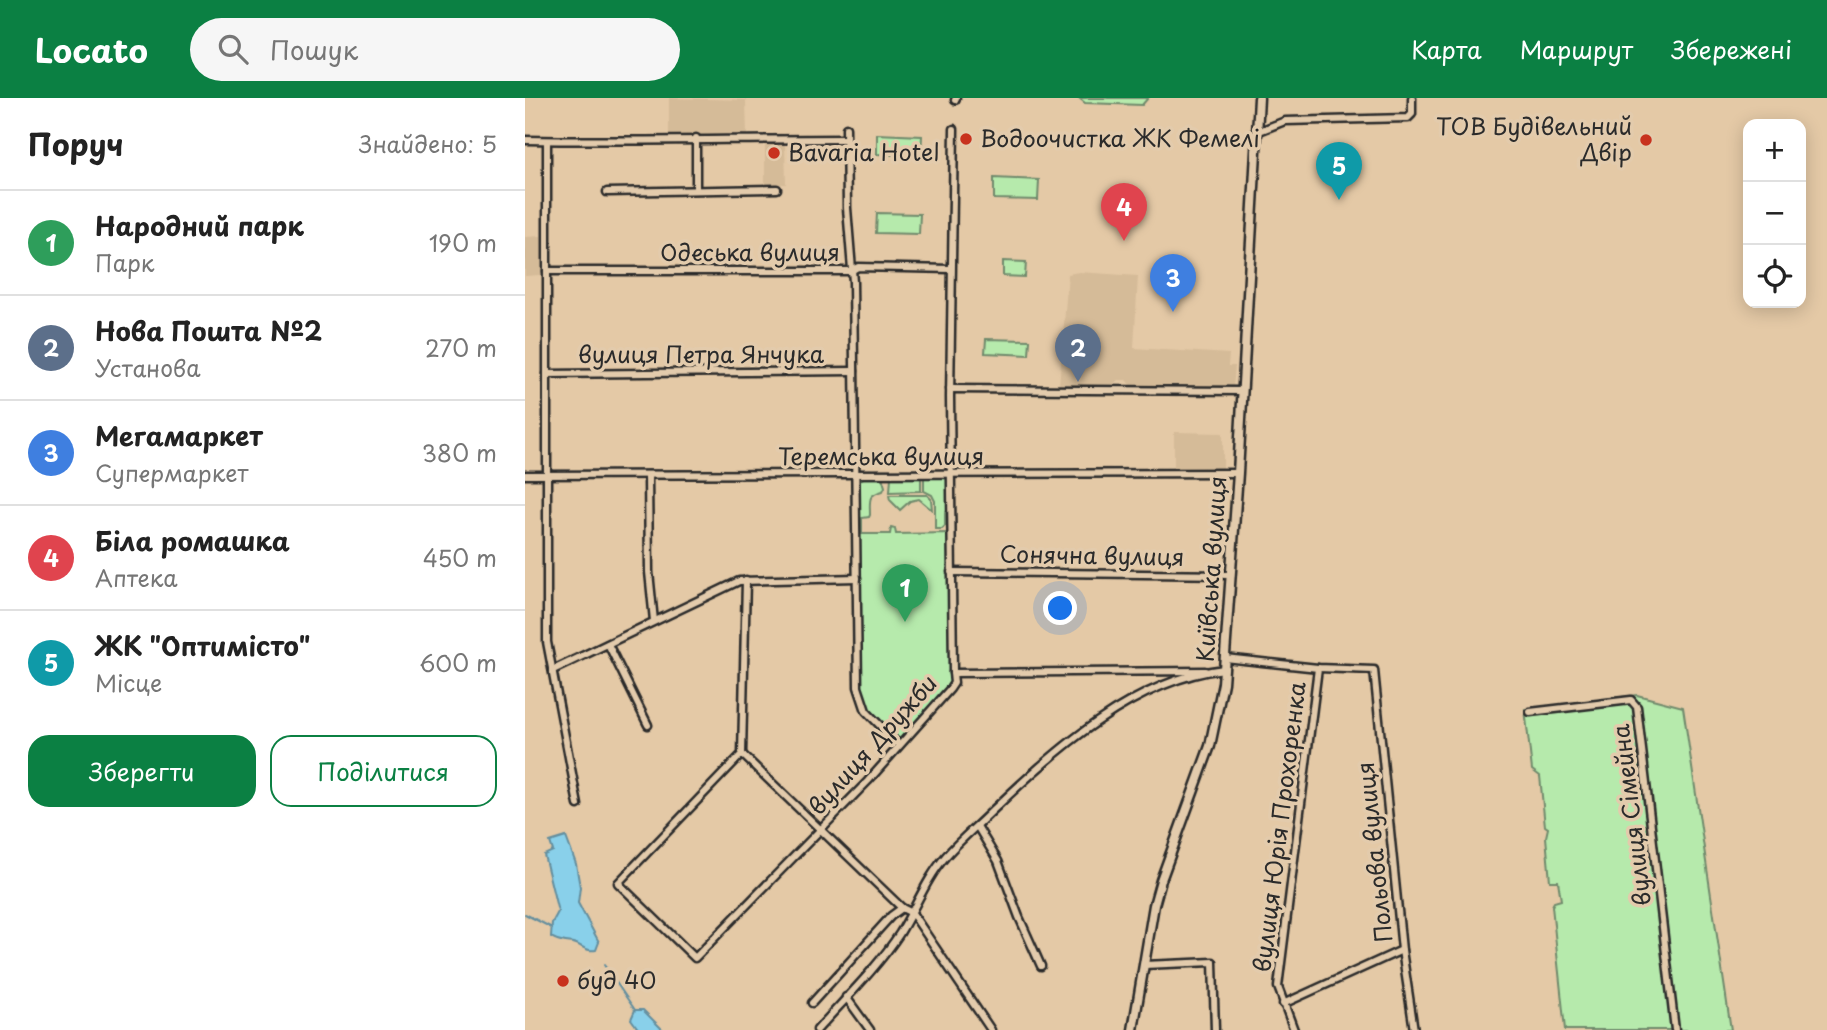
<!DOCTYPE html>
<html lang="uk">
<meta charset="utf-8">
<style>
body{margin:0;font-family:"Playpen Sans",sans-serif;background:#f6f6f6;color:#222}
.controls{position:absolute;right:21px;top:21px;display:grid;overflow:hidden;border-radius:14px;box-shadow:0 4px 18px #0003}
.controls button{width:63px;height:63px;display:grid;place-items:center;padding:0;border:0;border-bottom:2px solid #e0e0e0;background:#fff;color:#222;font:35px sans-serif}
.you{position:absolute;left:536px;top:511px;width:24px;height:24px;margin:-18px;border:5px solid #fff;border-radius:50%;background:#1a73e8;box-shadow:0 0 0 10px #1a73e833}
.badge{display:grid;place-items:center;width:46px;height:46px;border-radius:50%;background:#0b8043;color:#fff;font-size:23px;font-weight:700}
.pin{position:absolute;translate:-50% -58px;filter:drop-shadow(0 2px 4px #0008)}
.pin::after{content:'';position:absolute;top:37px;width:24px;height:21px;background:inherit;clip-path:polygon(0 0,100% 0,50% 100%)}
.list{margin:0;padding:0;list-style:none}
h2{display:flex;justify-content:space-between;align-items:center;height:91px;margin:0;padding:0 28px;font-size:30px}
h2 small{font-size:23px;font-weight:400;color:#767676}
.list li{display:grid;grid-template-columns:46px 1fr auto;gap:21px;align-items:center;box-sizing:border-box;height:105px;padding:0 28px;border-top:2px solid #e0e0e0}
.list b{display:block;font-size:26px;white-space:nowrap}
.list p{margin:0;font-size:23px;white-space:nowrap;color:#767676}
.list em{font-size:23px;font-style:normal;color:#767676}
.actions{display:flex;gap:14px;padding:21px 28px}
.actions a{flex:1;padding:16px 0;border:2px solid #0b8043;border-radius:21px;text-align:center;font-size:24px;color:#0b8043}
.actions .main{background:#0b8043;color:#fff}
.icon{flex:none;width:38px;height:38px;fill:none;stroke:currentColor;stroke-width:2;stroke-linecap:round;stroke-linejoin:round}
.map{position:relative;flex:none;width:1302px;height:932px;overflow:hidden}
header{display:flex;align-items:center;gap:42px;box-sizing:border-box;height:98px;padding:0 35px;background:#0b8043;color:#fff}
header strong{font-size:33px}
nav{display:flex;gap:38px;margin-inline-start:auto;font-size:24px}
.search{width:490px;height:63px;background:#f6f6f6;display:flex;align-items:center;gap:18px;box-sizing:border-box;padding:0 24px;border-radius:38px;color:#767676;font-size:26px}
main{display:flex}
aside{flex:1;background:#fff}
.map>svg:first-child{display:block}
.built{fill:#d5bb98}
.green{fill:#b6eaac;stroke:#708a6c;stroke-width:2}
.water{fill:#89d0ea;stroke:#638e9e;stroke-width:2}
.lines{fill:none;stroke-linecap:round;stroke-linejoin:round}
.stream{stroke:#638e9e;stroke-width:2}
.minor-casing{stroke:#2b2b2b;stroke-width:11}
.tertiary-casing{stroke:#2b2b2b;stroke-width:13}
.minor{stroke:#e3cbac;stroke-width:6}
.tertiary{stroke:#e3cbac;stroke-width:8}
.poi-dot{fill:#c8321e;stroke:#e3cbac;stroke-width:2.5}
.labels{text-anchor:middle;stroke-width:7;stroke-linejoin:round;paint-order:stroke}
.poi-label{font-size:23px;fill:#2b2b2b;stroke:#e3cbac;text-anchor:start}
.street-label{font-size:23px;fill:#2b2b2b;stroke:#e3cbac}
</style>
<header>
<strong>Locato</strong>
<div class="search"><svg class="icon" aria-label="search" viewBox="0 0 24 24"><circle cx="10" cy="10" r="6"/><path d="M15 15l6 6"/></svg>Пошук</div>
<nav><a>Карта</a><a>Маршрут</a><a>Збережені</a></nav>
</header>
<main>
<aside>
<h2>Поруч<small>Знайдено: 5</small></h2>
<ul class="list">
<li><span class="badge" style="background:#2e9e5b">1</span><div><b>Народний парк</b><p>Парк</p></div><em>190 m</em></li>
<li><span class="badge" style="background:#5c6f8a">2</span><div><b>Нова Пошта №2</b><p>Установа</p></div><em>270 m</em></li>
<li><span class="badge" style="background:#3f7fe0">3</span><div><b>Мегамаркет</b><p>Супермаркет</p></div><em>380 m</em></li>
<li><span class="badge" style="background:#e0444e">4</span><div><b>Біла ромашка</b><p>Аптека</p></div><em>450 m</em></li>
<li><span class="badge" style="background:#0f9aa8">5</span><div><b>ЖК &quot;Оптимісто&quot;</b><p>Місце</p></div><em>600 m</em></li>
</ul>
<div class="actions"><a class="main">Зберегти</a><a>Поділитися</a></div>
</aside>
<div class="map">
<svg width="1302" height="932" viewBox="0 0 1302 932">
<rect width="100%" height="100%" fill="#e4c9a6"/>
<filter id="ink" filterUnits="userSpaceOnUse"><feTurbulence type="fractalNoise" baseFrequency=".0143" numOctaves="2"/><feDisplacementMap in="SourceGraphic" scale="14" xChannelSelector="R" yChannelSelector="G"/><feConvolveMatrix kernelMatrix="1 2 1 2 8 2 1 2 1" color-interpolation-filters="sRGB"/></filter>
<g filter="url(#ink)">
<!-- built -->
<g class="built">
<polygon points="144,0 221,2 222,38 144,38"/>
<polygon points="240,45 260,46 261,86 240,87"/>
<polygon points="16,138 16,177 0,178 0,139"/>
<polygon points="554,174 613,178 609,250 704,256 703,268 710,268 708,290 607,289 601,282 593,282 586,288 534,288 543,176"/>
<polygon points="649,334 698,335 698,371 649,371"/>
</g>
<!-- green -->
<g class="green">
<polygon points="554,0 623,0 617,7 560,5"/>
<polygon points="352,36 397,38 396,58 352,56"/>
<polygon points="469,80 514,82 513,102 469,101"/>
<polygon points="352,115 395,116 394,136 351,135"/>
<polygon points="478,163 501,164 500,179 478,178"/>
<polygon points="461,241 505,242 504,257 460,255"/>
<path d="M339,379h18l3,10 -2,4c-16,4 -13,9 -13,24l-1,2 -7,1v16h28l1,-6 4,1 1,5 52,-1 2,150 -2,5 -48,51 -3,-1c-15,-15 -33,-28 -35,-50 -1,-10 1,-20 -3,-28v-178z"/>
<polygon points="366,379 396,379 396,393 365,394"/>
<polygon points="399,379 420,378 423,381 423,413 420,415 420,428 417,431 410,431 410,403 407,397 399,393"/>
<polygon points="364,397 402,397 406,401 407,412 394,401 385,403 375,412 365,402"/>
<polygon points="1112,597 1158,609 1206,932 1040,932 1027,808 1029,804 1036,802 1033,783 1025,783 1021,739 1023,730 1020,728 1015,678 1007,672 1000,611"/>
</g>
<!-- water -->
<g class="water">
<path d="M41,739l10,27 4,23 -2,16 21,39 -3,8c-10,2 -14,-5 -23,-7 -10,-2 -12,0 -22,-6l1,-14 6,-11 -14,-57 9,-4 -3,-9z"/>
<polygon points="110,912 118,912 138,932 114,932 106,921"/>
</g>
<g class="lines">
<!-- stream -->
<g class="stream">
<polyline points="0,816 27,830"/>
<polyline points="79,867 110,912"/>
</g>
<defs>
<g id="minor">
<polyline points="430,2 431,0"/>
<polyline points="321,30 322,110 328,184 333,589 341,613 374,647"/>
<polyline points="732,34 760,23 883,20 887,16 887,0"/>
<polyline points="171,40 171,91"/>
<path d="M0,42c107,2 214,-1 321,-1"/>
<polyline points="22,44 22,544 53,707"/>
<polyline points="82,94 252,91"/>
<polyline points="22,173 326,173 333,169 426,171"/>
<polyline points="22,276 329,273"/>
<polyline points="425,291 718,293"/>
<polyline points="0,377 713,375"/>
<polyline points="123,377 124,474 129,523"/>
<polyline points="426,474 706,477"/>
<polyline points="221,482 217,656 93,785 170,860 343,683 425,591 429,585 428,575 680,573"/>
<polyline points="83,546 123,627"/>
<polyline points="700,560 793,570 849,572 877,852 889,932"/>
<polyline points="28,572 214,483 332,480"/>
<polyline points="428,575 425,299 429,31"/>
<polyline points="1005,614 1106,602 1112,609 1150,932"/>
<polyline points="217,656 377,810 387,815 466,932"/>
<polyline points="452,728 473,763 494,819 516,868"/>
<polyline points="619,867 688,864 690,932"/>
<polyline points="321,899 345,932"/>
<polyline points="287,905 366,818 377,810"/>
<polyline points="758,906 877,852"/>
<path d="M292,932c28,-31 60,-62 83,-97 16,-26 26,-54 46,-77 14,-16 31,-30 46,-45 62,-60 143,-132 232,-142"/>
<polyline points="769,932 753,889 793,570"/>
</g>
<polyline id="tertiary" points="608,932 629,807 636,782 685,648 698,585 713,375 734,0"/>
</defs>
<!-- minor casing -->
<use href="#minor" class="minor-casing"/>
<!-- tertiary casing -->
<use href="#tertiary" class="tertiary-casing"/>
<!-- minor -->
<use href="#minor" class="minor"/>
<!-- tertiary -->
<use href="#tertiary" class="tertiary"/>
</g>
</g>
<!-- markers -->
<g class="poi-dot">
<circle cx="441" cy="41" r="7"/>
<circle cx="1121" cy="42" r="7"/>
<circle cx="249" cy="55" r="7"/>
<circle cx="38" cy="883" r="7"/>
</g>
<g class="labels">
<!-- poi labels -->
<g class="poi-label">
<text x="1107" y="37" text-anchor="end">ТОВ Будівельний<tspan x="1107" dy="26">Двір</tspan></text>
<text x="455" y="49">Водоочистка ЖК Фемелі</text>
<text x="263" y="63">Bavaria Hotel</text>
<text x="52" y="891">буд 40</text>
</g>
<!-- street labels -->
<g class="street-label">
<text x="225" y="163">Одеська вулиця</text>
<text x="176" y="265">вулиця Петра Янчука</text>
<text x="356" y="367">Теремська вулиця</text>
<text transform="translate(567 458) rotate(1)" y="8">Сонячна вулиця</text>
<text transform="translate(687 471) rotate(-86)" y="8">Київська вулиця</text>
<text transform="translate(348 647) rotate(-48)" y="8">вулиця Дружби</text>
<text transform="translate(1107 717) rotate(-97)" y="8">вулиця Сімейна</text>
<text transform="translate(755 729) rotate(-83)" y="8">вулиця Юрія Прохоренка</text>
<text transform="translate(850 754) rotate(-96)" y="8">Польова вулиця</text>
</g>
</g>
</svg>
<div class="controls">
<button>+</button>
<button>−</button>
<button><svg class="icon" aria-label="locate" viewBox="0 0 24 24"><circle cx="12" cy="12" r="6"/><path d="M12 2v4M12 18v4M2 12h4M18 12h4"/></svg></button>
</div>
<div class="you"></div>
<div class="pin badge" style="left:380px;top:524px;background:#2e9e5b">1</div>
<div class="pin badge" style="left:553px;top:284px;background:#5c6f8a">2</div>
<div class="pin badge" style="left:648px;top:214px;background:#3f7fe0">3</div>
<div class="pin badge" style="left:599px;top:143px;background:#e0444e">4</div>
<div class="pin badge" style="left:814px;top:102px;background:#0f9aa8">5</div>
</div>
</main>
